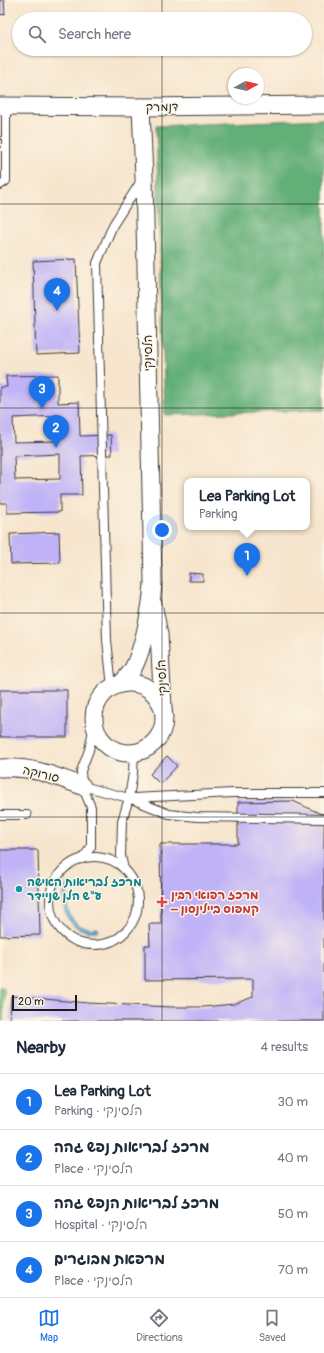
<!DOCTYPE html>
<meta charset="utf-8">
<style>
body{margin:0;font-family:Pangolin,"Playpen Sans Hebrew",sans-serif;background:#f6f6f7;color:#1f2937}
.compass{position:absolute;left:228px;top:68px;width:36px;height:36px;border-radius:50%;background:#fff;box-shadow:0 1px 3px #0004;rotate:82deg}
.scale{position:absolute;left:12px;bottom:10px;width:65px;box-sizing:border-box;padding-left:4px;border:2px solid #1c1c1c;border-top:0;font-size:11px;line-height:14px;white-space:nowrap;color:#1c1c1c;-webkit-text-stroke:3px #fcf5e5;paint-order:stroke}
.you{position:absolute;left:162px;top:530px;width:14px;height:14px;margin:-10px;border:3px solid #fff;border-radius:50%;background:#1a73e8;box-shadow:0 0 0 6px #1a73e833}
.badge{display:grid;place-items:center;width:26px;height:26px;border-radius:50%;background:#1a73e8;color:#fff;font-size:13px;font-weight:700}
.pin{position:absolute;translate:-50% -33px;filter:drop-shadow(0 1px 2px #0008)}
.pin::after{content:'';position:absolute;top:21px;width:14px;height:12px;background:inherit;clip-path:polygon(0 0,100% 0,50% 100%)}
.popup{position:absolute;left:184px;top:478px;width:126px;height:52px;box-sizing:border-box;display:grid;place-content:center;border-radius:8px;background:#fff;filter:drop-shadow(0 1px 3px #0005);font-size:13px;white-space:nowrap;color:#747a83}
.popup b{font-size:15px;color:#1f2937}
.popup::after{content:'';position:absolute;left:50%;top:100%;margin-left:-8px;border:8px solid transparent;border-top-color:#fff}
.list{margin:0;padding:0;list-style:none}
h2{display:flex;justify-content:space-between;align-items:center;height:52px;margin:0;padding:0 16px;font-size:17px}
h2 small{font-size:13px;font-weight:400;color:#747a83}
.list li{display:grid;grid-template-columns:26px 1fr auto;gap:12px;align-items:center;box-sizing:border-box;height:56px;padding:0 16px;border-top:1px solid #e0e1e3}
.list b{display:block;font-size:15px;white-space:nowrap}
.list p{margin:0;font-size:13px;white-space:nowrap;color:#747a83}
.list em{font-size:13px;font-style:normal;color:#747a83}
.icon{flex:none;width:22px;height:22px;fill:none;stroke:currentColor;stroke-width:2;stroke-linecap:round;stroke-linejoin:round}
.map{position:relative;flex:none;width:324px;height:1021px;overflow:hidden}
.search{position:absolute;background:#fff;box-shadow:0 1px 3px #0004;left:12px;right:12px;top:12px;height:44px;display:flex;align-items:center;gap:10px;box-sizing:border-box;padding:0 14px;border-radius:22px;color:#747a83;font-size:15px}
.sheet{height:276px;background:#fff}
nav{display:flex;justify-content:space-around;align-items:center;box-sizing:border-box;height:56px;border-top:1px solid #e0e1e3;background:#fff;font-size:11px;color:#747a83}
nav a{display:grid;justify-items:center;gap:2px}
nav .on{color:#1a73e8}
.map>svg:first-child{display:block}
.green{fill:#7acb8d;stroke:#4b7454}
.forest{fill:#63af78;stroke:#40664a}
.water{fill:#67b6e1;stroke:#42697e}
.building{fill:#bfb2f7;fill-rule:evenodd}
.lines{fill:none;stroke-linecap:round;stroke-linejoin:round}
.lane-casing{stroke:#3d3a37;stroke-width:10}
.street-casing{stroke:#3d3a37;stroke-width:19}
.lane{stroke:#fff;stroke-width:8}
.street{stroke:#fff;stroke-width:17}
.grid{fill:none;stroke:#1c1c1c;stroke-width:1;stroke-opacity:0.55}
.culture-dot{fill:#0f9aa8;stroke:#fcf5e5;stroke-width:1.5}
.health-dot{fill:#e0444e;stroke:#fcf5e5;stroke-width:1.5}
.labels{text-anchor:middle;stroke-width:3;stroke-linejoin:round;paint-order:stroke}
.street-label{font-size:12px;fill:#1c1c1c;stroke:#fcf5e5}
.culture-label{font-size:12px;font-weight:bold;fill:#0d838f;stroke:#fcf5e5;text-anchor:start}
.health-label{font-size:12px;font-weight:bold;fill:#be3a42;stroke:#fcf5e5;text-anchor:start}
</style>
<div class="map">
<svg width="324" height="1021" viewBox="0 0 324 1021">
<rect width="100%" height="100%" fill="#fcf5e5"/>
<filter id="ink" filterUnits="userSpaceOnUse"><feTurbulence type="fractalNoise" baseFrequency=".025" numOctaves="2"/><feDisplacementMap in="SourceGraphic" scale="8" xChannelSelector="R" yChannelSelector="G"/><feConvolveMatrix kernelMatrix="1 2 1 2 8 2 1 2 1" color-interpolation-filters="sRGB"/></filter>
<filter id="wash" filterUnits="userSpaceOnUse"><feTurbulence type="fractalNoise" baseFrequency=".012" numOctaves="4" result="noise"/><feDisplacementMap in="SourceGraphic" scale="16" xChannelSelector="R" yChannelSelector="G"/><feGaussianBlur stdDeviation="0.9" result="paint"/><feColorMatrix in="noise" values="0 0 0 0 0 0 0 0 0 0 0 0 0 0 0 0 0 1.4 0 .05"/><feComposite in="paint" operator="in"/></filter>
<g filter="url(#wash)">
<rect width="100%" height="100%" fill="#f7e5cd"/>
<!-- green -->
<polygon class="green" points="0,986 4,989 3,1021 0,1021"/>
<!-- forest -->
<polygon class="forest" points="324,119 324,410 165,415 156,126"/>
<!-- water -->
<path class="water" d="M69,882c-5,17 -3,43 19,46 3,1 7,0 10,0v3c-29,4 -44,-26 -29,-49z"/>
<g id="blocks">
<!-- building -->
<g class="building">
<polygon points="0,0 4,0 5,14 0,15"/>
<polygon points="76,259 80,353 36,355 33,261"/>
<path d="M58,375v28l21,-1 1,34 31,-1 1,20 -31,1 1,39h-22v17l-53,1v-10h-7v-116h7l-1,-11zM59,416v25l-45,1 -1,-24zM60,454v25l-45,1 -1,-24z"/>
<polygon points="59,532 60,563 11,564 10,534"/>
<polygon points="189,573 203,574 203,581 189,581"/>
<rect x="0" y="690" width="67" height="47"/>
<polygon points="167,756 177,766 160,784 150,774"/>
<polygon points="293,801 319,813 324,814 324,1021 10,1021 11,996 88,1003 171,1007 203,1007 234,1004 253,997 253,979 145,980 145,945 150,945 149,924 161,924 160,844 238,844 238,802"/>
<polygon points="0,850 38,850 40,935 0,936"/>
</g>
</g>
</g>
<g filter="url(#ink)">
<use href="#blocks" fill-opacity="0" stroke="#3d3a37" stroke-width="1"/>
<g class="lines">
<defs>
<g id="lane">
<polyline points="0,185 6,181 6,106"/>
<polyline points="112,687 107,640 97,263 113,225 141,181"/>
<polyline points="82,786 129,798 169,814 197,817 324,819"/>
<polyline points="133,798 233,793 324,793"/>
<polyline points="0,815 27,815"/>
<circle cx="94" cy="901" r="44"/>
<polyline points="82,859 91,847 91,807 82,786 81,771 89,750 95,720"/>
<polyline points="124,869 121,856 122,821 129,798 133,773 134,752"/>
</g>
<g id="street">
<polyline points="0,106 141,107 324,105"/>
<polyline points="153,604 159,634 163,707"/>
<circle cx="129" cy="718" r="35"/>
<path d="M121,684c3,-4 7,-8 10,-12 12,-19 21,-67 22,-90l-9,-405 -3,-70"/>
<path d="M0,768c31,-2 53,7 82,18"/>
</g>
</defs>
<!-- lane casing -->
<use href="#lane" class="lane-casing"/>
<!-- street casing -->
<use href="#street" class="street-casing"/>
<!-- lane -->
<use href="#lane" class="lane"/>
<!-- street -->
<use href="#street" class="street"/>
</g>
</g>
<!-- grid -->
<path class="grid" d="M162,0v19M162,49v972M0,204h324M0,408h324M0,613h324M0,817h324"/>
<!-- markers -->
<circle class="culture-dot" cx="19" cy="889" r="4"/>
<path class="health-dot" d="M160 896h4v4h4v4h-4v4h-4v-4h-4v-4h4z"/>
<g class="labels">
<!-- street labels -->
<g class="street-label">
<text transform="translate(162 107) rotate(-1)" y="4">דנמרק</text>
<text transform="translate(148 353) rotate(-91)" y="4">הלסינקי</text>
<text transform="translate(162 678) rotate(-93)" y="4">הלסינקי</text>
<text transform="translate(41 774) rotate(14)" y="4">סורוקה</text>
</g>
<!-- culture labels -->
<g class="culture-label">
<text x="27" y="886">מרכז לבריאות האישה<tspan x="27" dy="14">ע"ש הלן שניידר</tspan></text>
</g>
<!-- health labels -->
<g class="health-label">
<text x="171" y="899">מרכז רפואי רבין<tspan x="171" dy="14">– קמפוס ביילינסון</tspan></text>
</g>
</g>
</svg>
<svg class="compass" viewBox="-18 -18 36 36"><path d="M0-13l5 13h-10z" fill="#e53935"/><path d="M0 13l5-13h-10z" fill="#747a83"/></svg>
<div class="scale">20 m</div>
<div class="you"></div>
<div class="pin badge" style="left:247px;top:576px">1</div>
<div class="popup"><b>Lea Parking Lot</b>Parking</div>
<div class="pin badge" style="left:56px;top:448px">2</div>
<div class="pin badge" style="left:42px;top:409px">3</div>
<div class="pin badge" style="left:57px;top:311px">4</div>
<div class="search"><svg class="icon" aria-label="search" viewBox="0 0 24 24"><circle cx="10" cy="10" r="6"/><path d="M15 15l6 6"/></svg>Search here</div>
</div>
<section class="sheet">
<h2>Nearby<small>4 results</small></h2>
<ul class="list">
<li><span class="badge">1</span><div><b>Lea Parking Lot</b><p>Parking · הלסינקי</p></div><em>30 m</em></li>
<li><span class="badge">2</span><div><b>מרכז לבריאות נפש גהה</b><p>Place · הלסינקי</p></div><em>40 m</em></li>
<li><span class="badge">3</span><div><b>מרכז לבריאות הנפש גהה</b><p>Hospital · הלסינקי</p></div><em>50 m</em></li>
<li><span class="badge">4</span><div><b>מרפאת מבוגרים</b><p>Place · הלסינקי</p></div><em>70 m</em></li>
</ul>
</section>
<nav>
<a class="on"><svg class="icon" aria-label="map" viewBox="0 0 24 24"><path d="M3 6l6-2 6 2 6-2v14l-6 2-6-2-6 2zM9 4v14M15 6v14"/></svg>Map</a>
<a><svg class="icon" aria-label="directions" viewBox="0 0 24 24"><path d="M12 3l9 9-9 9-9-9zM9 14v-3h6M13 9l2 2-2 2"/></svg>Directions</a>
<a><svg class="icon" aria-label="saved" viewBox="0 0 24 24"><path d="M7 4h10v16l-5-4-5 4z"/></svg>Saved</a>
</nav>
